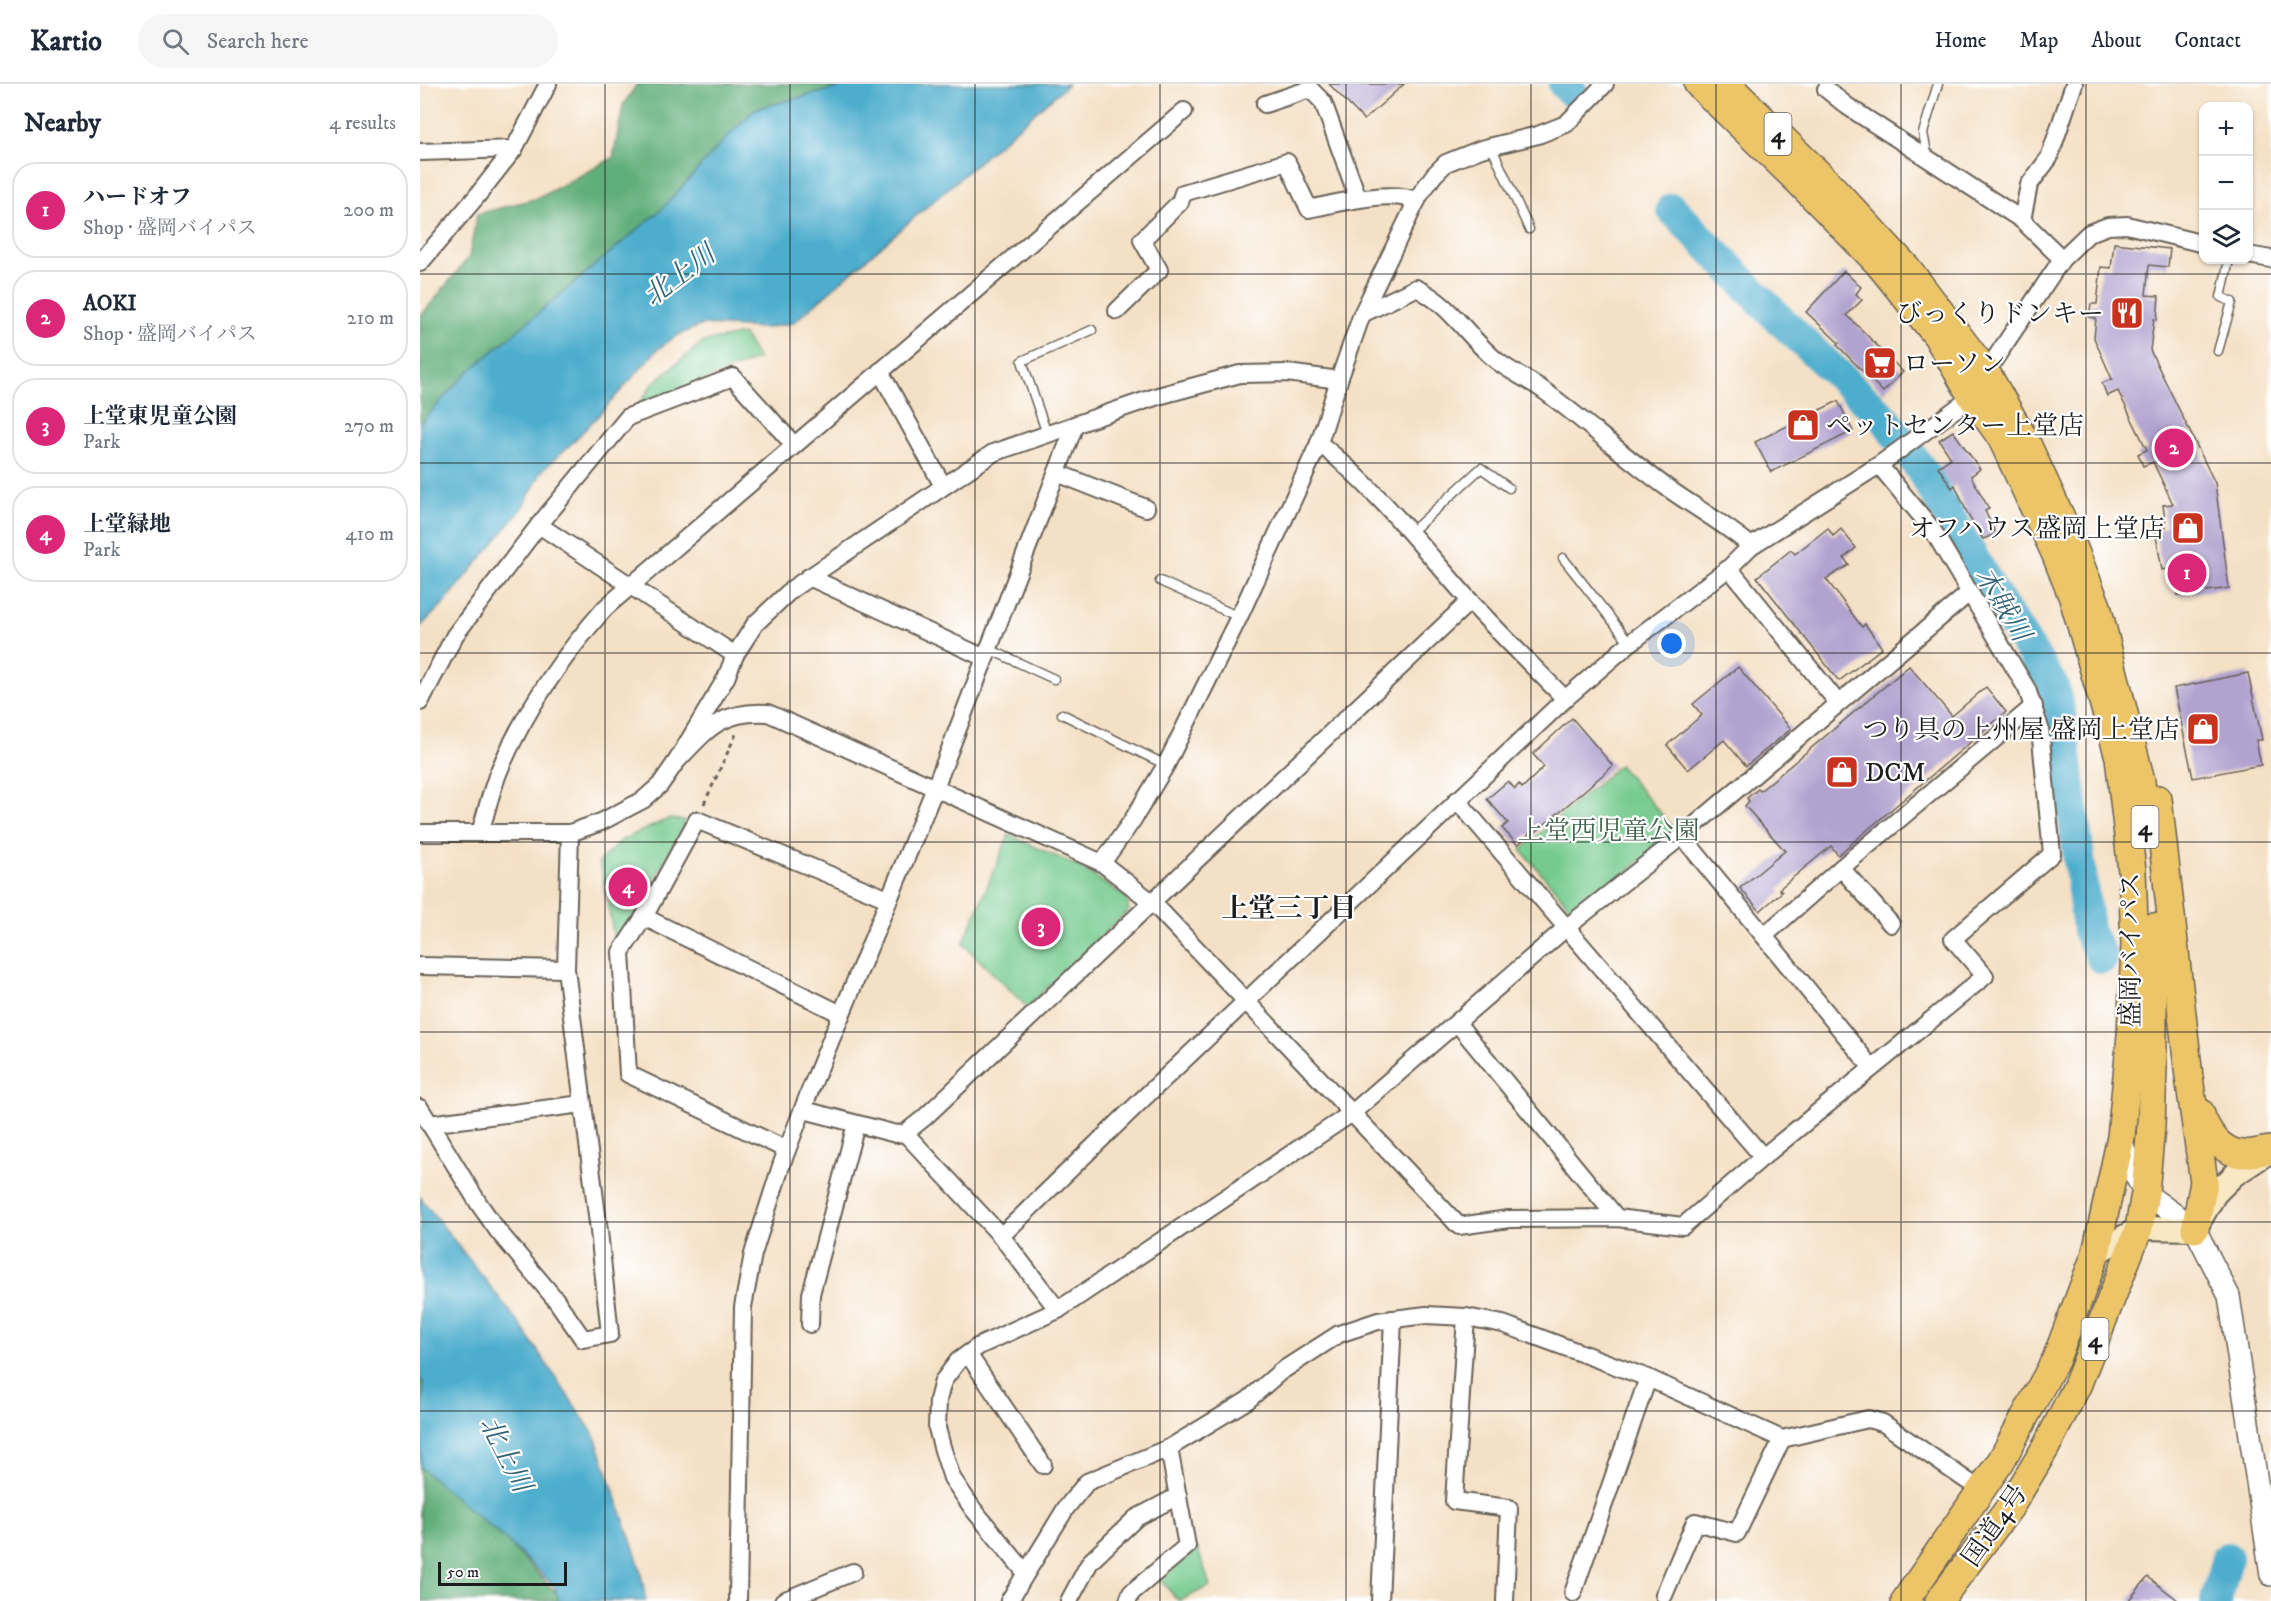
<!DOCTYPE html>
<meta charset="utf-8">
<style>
body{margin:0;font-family:"IM FELL DW Pica","Noto Serif JP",serif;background:#f6f6f7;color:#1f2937}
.controls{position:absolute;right:18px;top:18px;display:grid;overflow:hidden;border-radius:12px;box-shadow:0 2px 4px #0004}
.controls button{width:54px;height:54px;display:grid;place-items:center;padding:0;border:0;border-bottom:2px solid #e0e1e3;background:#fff;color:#1f2937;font:30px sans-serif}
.scale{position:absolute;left:18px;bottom:15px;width:129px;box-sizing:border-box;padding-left:6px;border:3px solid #1c1c1c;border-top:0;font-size:16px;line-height:21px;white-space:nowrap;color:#1c1c1c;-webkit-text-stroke:4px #fff;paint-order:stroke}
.you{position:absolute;left:1252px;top:560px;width:21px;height:21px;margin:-15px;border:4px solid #fff;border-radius:50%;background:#1a73e8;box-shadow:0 0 0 9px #1a73e833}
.badge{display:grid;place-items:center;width:39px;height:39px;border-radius:50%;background:#db2777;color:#fff;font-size:20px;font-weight:700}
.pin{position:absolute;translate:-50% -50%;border:3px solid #fff;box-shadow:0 2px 6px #0006}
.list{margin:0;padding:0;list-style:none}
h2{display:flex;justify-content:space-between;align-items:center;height:78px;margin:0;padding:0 24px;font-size:26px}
h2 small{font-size:20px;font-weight:400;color:#747a83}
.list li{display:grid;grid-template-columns:39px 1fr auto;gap:18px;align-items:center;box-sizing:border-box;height:96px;margin:0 12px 12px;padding:0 12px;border:2px solid #e0e1e3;border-radius:24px}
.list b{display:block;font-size:22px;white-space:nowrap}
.list p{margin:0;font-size:20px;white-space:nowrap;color:#747a83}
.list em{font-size:20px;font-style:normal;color:#747a83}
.icon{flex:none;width:33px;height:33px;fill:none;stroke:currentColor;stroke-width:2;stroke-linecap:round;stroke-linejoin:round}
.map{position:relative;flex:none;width:1851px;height:1517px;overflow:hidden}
header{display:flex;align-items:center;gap:36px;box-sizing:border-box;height:84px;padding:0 30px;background:#fff;border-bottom:2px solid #e0e1e3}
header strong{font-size:28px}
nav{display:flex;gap:33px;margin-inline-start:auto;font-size:21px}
.search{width:420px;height:54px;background:#f6f6f7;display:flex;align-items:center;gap:15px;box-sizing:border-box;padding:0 21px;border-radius:33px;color:#747a83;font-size:22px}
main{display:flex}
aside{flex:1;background:#fff}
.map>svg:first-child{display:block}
.green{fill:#75ca8e;stroke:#487355;stroke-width:1.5}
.forest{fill:#60ae79;stroke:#3e654a;stroke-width:1.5}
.water{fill:#4eadcd;stroke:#356474;stroke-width:1.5}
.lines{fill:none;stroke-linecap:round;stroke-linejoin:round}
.river{stroke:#4eadcd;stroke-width:32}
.building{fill:#b1a2cf}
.service-casing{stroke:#686157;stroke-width:11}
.minor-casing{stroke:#686157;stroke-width:20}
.tertiary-casing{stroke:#686157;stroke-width:24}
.secondary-casing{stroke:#686157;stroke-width:26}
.trunk-casing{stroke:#686157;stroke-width:30}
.path{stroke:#686157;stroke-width:3;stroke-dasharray:4.5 4.5;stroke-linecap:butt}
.service{stroke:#fff;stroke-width:8}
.minor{stroke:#fff;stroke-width:16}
.tertiary{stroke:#fff;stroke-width:21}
.secondary{stroke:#f8e8c3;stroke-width:22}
.trunk{stroke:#edc569;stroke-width:27}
.grid{fill:none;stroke:#1c1c1c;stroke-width:1.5;stroke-opacity:0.55}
.labels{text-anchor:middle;stroke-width:4.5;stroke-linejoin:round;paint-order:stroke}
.shield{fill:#fff;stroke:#606060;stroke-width:1.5}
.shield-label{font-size:24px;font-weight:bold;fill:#1c1c1c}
.poi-label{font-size:26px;fill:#1c1c1c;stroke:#fff;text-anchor:end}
.park-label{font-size:26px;fill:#40624a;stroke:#fff}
.street-label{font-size:26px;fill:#1c1c1c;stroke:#fff}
.water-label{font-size:27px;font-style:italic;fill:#356474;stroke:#fff}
.neighbourhood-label{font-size:27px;font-weight:bold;fill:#1c1c1c;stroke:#fff}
</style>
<header>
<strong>Kartio</strong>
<div class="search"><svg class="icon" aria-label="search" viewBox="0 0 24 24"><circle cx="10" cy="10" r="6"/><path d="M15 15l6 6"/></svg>Search here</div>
<nav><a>Home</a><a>Map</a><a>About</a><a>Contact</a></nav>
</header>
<main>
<aside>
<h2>Nearby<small>4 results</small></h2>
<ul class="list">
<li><span class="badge">1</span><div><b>ハードオフ</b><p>Shop · 盛岡バイパス</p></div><em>200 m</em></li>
<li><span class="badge">2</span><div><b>AOKI</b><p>Shop · 盛岡バイパス</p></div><em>210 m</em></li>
<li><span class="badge">3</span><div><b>上堂東児童公園</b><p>Park</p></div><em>270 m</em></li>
<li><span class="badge">4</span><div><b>上堂緑地</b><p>Park</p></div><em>410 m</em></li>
</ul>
</aside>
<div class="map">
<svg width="1851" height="1517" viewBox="0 0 1851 1517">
<rect width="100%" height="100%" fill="#fff"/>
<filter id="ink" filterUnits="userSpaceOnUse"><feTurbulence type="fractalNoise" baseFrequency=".0167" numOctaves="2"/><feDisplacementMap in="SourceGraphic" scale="12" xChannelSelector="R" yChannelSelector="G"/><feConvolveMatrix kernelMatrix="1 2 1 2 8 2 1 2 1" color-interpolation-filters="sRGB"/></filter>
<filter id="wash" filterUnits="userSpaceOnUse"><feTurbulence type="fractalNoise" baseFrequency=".008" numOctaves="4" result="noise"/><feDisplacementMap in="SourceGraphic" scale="24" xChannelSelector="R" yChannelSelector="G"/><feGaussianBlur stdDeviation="1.35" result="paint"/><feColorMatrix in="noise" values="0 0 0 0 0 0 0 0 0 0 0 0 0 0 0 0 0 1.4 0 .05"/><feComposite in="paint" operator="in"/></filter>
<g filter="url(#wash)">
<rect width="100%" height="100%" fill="#f4e0c5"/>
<!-- green -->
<g class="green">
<polygon points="323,250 338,275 218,322 233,299 283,258"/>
<polygon points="1199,681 1256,747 1159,827 1152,825 1101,766"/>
<polygon points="248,735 264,736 265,739 211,840 195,864 187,811 179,778 202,756"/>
<polygon points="589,751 660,783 706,813 709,826 607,923 543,860"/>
<polygon points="778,1465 790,1502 759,1517 740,1496"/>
</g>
<!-- forest -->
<g class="forest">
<polygon points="217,0 433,0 335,25 309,51 242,125 46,290 0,339 0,233 49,173 57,130 118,114 193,74 203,21"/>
<polygon points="0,1294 4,1300 0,1382"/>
<polygon points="0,1383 86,1456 137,1510 139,1517 0,1517"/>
</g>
<!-- water -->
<g class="water">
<polygon points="433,0 648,0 373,239 345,244 282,241 256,252 237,266 179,331 149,362 122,387 101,426 26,517 0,543 0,339 46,290 242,125 309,51 335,25"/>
<polygon points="0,1113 99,1239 175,1352 219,1480 226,1517 139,1517 134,1502 86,1456 0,1383 4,1300 0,1294"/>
</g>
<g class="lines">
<!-- river -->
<g class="river">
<polyline points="1144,0 1152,8"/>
<polyline points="1252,125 1355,231 1466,336 1504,390 1577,515 1633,602 1641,633 1668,846 1682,874"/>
<polyline points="1796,1517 1807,1474"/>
</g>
</g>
<g id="blocks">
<!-- building -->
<g class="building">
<polygon points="909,0 984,0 944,36"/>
<polygon points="1694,159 1750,165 1748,183 1729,181 1726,211 1739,212 1737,236 1734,235 1730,266 1795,399 1809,504 1758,511 1754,484 1742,486 1735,446 1746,443 1743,421 1753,420 1733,378 1723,382 1718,370 1727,366 1698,307 1687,312 1682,299 1692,295 1674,254 1676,234 1669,233 1671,220 1677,220 1681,183 1691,184"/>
<polygon points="1424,187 1441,203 1436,210 1442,216 1427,231 1483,288 1463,308 1417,261 1419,259 1386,228"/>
<polygon points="1418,317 1433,347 1351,388 1335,358"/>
<polygon points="1533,347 1560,385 1551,392 1569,425 1565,427 1576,450 1563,455 1549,433 1535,401 1532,404 1518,383 1531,374 1519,356"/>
<polygon points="1408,444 1413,452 1421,445 1436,464 1424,474 1429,481 1406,495 1442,543 1445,540 1462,564 1419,597 1337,493 1371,466 1375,470"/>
<polygon points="1489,582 1532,632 1566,603 1586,628 1418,771 1411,762 1359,805 1362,808 1340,827 1320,804 1365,767 1325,722 1329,717 1327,714 1338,705 1340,707"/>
<polygon points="1318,583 1371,645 1326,682 1304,656 1268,686 1247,661 1282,631 1273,620"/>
<polygon points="1828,589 1842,656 1836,656 1841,681 1773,694 1754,604"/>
<polygon points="1152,634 1193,682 1111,752 1109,750 1098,761 1082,744 1088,739 1067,715 1088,697 1095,705 1099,700 1102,704 1124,683 1113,670"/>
<polygon points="1728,1493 1759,1517 1708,1517"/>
</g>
</g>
</g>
<g filter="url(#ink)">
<use href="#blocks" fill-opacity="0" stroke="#686157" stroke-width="1.5"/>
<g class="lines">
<defs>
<g id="service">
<polyline points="1071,62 1109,145"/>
<polyline points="1508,74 1503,49 1518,0"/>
<polyline points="1798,267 1812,218 1801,213 1809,176"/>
<polyline points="627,350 602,277 672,246"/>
<polyline points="990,449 1061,384 1089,404"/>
<polyline points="1143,474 1210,559"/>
<polyline points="740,497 819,533"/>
<polyline points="569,565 634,595"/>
<polyline points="642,630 746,681"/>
</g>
<g id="minor">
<polyline points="1406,5 1427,22 1602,136 1642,175"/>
<polyline points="845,20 890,5 903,18 938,114"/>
<polyline points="0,68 94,65"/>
<polyline points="1602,136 1609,101 1629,74 1654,0"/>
<polyline points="1828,171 1851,175"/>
<polyline points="0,179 57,112 94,65 128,0"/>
<path d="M697,227l42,-41 -17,-30 38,-38 3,-9 104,-31 22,47c27,-6 83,-20 108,-8"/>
<path d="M942,230l54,-26c36,17 51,49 81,73 14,11 31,18 46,29 43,31 82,68 126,99 27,19 56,35 82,57"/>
<polyline points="460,287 523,402"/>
<path d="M899,359c57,45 102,103 150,157 31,34 64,66 96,99"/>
<polyline points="637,389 726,424"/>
<polyline points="119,441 208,333 313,293 374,361"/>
<polyline points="1309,484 1418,619"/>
<polyline points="389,493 565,574"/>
<polyline points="0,618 35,551 119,441 315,571"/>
<path d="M256,678c30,-31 44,-52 92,-49l334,150 51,40 306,323 50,-7 108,-1 66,8 80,-69"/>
<polyline points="1037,716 1343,1073 1565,892 1533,855 1632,770 1620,644 1607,605 1512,445 1459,381"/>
<polyline points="0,749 150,749 181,738 223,716 240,701 256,678 306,594 315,571 335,540 372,505 573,369 738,312 820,290 867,289 919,296"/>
<path d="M60,749c6,-20 11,-42 19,-62 26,-61 62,-113 106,-163l579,-497"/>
<polyline points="1262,752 1452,984"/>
<polyline points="682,779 712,737 746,681 819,533 899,359 919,296 942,230 999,112 1014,91 1026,79 1061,65 1118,51 1146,40 1185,0"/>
<polyline points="1421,784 1471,840"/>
<polyline points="224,833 421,930"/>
<polyline points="1344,852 1421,784 1614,622"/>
<polyline points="0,882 146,885"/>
<polyline points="1037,939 1197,1134"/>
<polyline points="0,1024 59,1120 78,1147 136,1216 163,1255 190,1250 179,1147 146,885 150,749"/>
<polyline points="384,1026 476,1050 485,1049 504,1034 1050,517"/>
<polyline points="9,1040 162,1020"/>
<polyline points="485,1049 581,1152 638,1226"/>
<polyline points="367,1066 208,990 201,868 224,833 277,736 468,815"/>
<polyline points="581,1152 729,1009 1145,615 1210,559 1309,484 1331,462 1459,381 1552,313 1566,288 1642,175 1669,149 1688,142 1707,141 1784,160"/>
<polyline points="1046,1233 1034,1417 1089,1424 1085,1517"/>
<polyline points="390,1240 391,1210 436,1040"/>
<polyline points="548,1270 623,1381"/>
<polyline points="605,1488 553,1425 532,1394 522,1363 517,1344 518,1316 523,1297 538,1277 559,1262 638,1226 932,1029 1147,843 1262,752 1549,509"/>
<polyline points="1153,1509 1228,1294"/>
<polyline points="1244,1511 1275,1438 1317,1449 1362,1355"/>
<polyline points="318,1517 323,1223 333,1170 362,1079 391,1004 515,704 655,341"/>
<polyline points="363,1517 433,1488"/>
<polyline points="589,1517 646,1424 667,1398 749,1364 828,1316 860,1288 919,1250 958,1237 1006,1231 1046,1233 1083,1240 1228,1294 1362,1355 1448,1335 1463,1339 1562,1407"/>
<polyline points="649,1517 670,1478 716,1434 758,1412"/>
<polyline points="708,1517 711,1509 767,1462 749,1364"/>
<polyline points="960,1517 973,1235"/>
</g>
<polyline id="tertiary" points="1701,1054 1709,1080 1725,1109 1775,1145 1809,1212 1851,1491"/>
<polyline id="secondary" points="1676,1169 1719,1144 1775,1145 1795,1110 1814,1091 1849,1068"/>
<g id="trunk">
<polyline points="1278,0 1379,98 1458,179 1517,252 1552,313 1581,353 1635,469 1653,514 1699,673 1712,787 1715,860 1711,951 1701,1053 1676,1169 1636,1275 1581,1377 1485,1517"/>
<polyline points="1307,0 1410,101 1488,185 1566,288 1607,360 1644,440 1677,522 1721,697 1725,742"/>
<polyline points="1738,715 1769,993 1784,1098 1775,1145"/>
<path d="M1780,1028c6,19 20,40 42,42 9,0 20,-3 29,-4"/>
<polyline points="1519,1517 1590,1423 1626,1363 1657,1302 1719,1144 1725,1109 1731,1042 1733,983 1733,843"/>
</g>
</defs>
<!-- service casing -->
<use href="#service" class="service-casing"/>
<!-- minor casing -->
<use href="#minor" class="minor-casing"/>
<!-- tertiary casing -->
<use href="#tertiary" class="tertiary-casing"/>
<!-- secondary casing -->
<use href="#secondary" class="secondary-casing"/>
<!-- trunk casing -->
<use href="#trunk" class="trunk-casing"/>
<!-- path -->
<polyline class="path" points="284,720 316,650"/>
<!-- service -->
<use href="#service" class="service"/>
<!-- minor -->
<use href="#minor" class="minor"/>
<!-- tertiary -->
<use href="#tertiary" class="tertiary"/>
<!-- secondary -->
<use href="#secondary" class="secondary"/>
<!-- trunk -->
<use href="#trunk" class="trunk"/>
</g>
</g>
<!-- grid -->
<path class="grid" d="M185,0v1517M370,0v1517M555,0v1517M740,0v1517M926,0v1517M1111,0v1517M1296,0v1517M1481,0v1517M1666,0v1517M0,190h1851M0,379h1851M0,569h1851M0,758h1851M0,948h1851M0,1138h1851M0,1327h1851"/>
<!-- icons -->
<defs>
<symbol id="restaurant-square" viewBox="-11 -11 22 22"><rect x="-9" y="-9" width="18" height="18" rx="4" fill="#c8321e" stroke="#fff"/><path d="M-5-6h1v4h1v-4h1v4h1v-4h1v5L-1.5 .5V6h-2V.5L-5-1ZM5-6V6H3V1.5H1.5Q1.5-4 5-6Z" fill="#fff"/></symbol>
<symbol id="supermarket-square" viewBox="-11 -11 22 22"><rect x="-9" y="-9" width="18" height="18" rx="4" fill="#c8321e" stroke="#fff"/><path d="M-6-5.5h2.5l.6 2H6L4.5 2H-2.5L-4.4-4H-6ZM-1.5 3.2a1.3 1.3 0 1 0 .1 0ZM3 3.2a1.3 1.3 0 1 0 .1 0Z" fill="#fff"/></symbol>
<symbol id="shop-square" viewBox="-11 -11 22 22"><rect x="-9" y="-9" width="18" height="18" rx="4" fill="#c8321e" stroke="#fff"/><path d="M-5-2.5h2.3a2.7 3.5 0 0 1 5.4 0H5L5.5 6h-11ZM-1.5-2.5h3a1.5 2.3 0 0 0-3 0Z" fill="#fff"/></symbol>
</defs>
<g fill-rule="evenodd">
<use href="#restaurant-square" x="1688" y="210" width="38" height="38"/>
<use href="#supermarket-square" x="1441" y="260" width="38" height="38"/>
<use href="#shop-square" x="1364" y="322" width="38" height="38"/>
<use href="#shop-square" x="1749" y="425" width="38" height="38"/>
<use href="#shop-square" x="1764" y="626" width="38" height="38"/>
<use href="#shop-square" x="1403" y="669" width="38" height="38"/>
</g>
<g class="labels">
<!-- shield labels -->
<g class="shield">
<rect x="1344.5" y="29" width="27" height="42" rx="4.5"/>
<rect x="1711.5" y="722" width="27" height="42" rx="4.5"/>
<rect x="1661.5" y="1234" width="27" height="42" rx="4.5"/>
</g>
<g class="shield-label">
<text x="1358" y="58">4</text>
<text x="1725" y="751">4</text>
<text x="1675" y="1263">4</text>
</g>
<!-- poi labels -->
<g class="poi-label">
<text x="1684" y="238">びっくりドンキー</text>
<text x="1483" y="288" text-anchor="start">ローソン</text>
<text x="1406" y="350" text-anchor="start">ペットセンター上堂店</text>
<text x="1745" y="453">オフハウス盛岡上堂店</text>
<text x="1760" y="654">つり具の上州屋 盛岡上堂店</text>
<text x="1445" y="697" text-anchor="start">DCM</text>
</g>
<!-- park labels -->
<g class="park-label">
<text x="1189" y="755">上堂西児童公園</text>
</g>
<!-- street labels -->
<g class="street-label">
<text transform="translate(1710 866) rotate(-90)" y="9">盛岡バイパス</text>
<text transform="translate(1574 1441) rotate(-55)" y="9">国道4号</text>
</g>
<!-- water labels -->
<g class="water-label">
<text transform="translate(259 191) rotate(-37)" y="9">北上川</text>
<text transform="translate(1583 520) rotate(59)" y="9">木賊川</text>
<text transform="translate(86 1370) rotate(63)" y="9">北上川</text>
</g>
<!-- neighbourhood labels -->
<g class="neighbourhood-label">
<text x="869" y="833">上堂三丁目</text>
</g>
</g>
</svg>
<div class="controls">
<button>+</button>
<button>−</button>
<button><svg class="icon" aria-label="layers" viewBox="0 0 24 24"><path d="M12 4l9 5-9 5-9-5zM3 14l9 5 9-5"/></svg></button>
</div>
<div class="scale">50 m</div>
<div class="you"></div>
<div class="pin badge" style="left:1767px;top:489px">1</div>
<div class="pin badge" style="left:1754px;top:364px">2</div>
<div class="pin badge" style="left:621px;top:843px">3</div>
<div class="pin badge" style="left:208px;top:803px">4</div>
</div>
</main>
